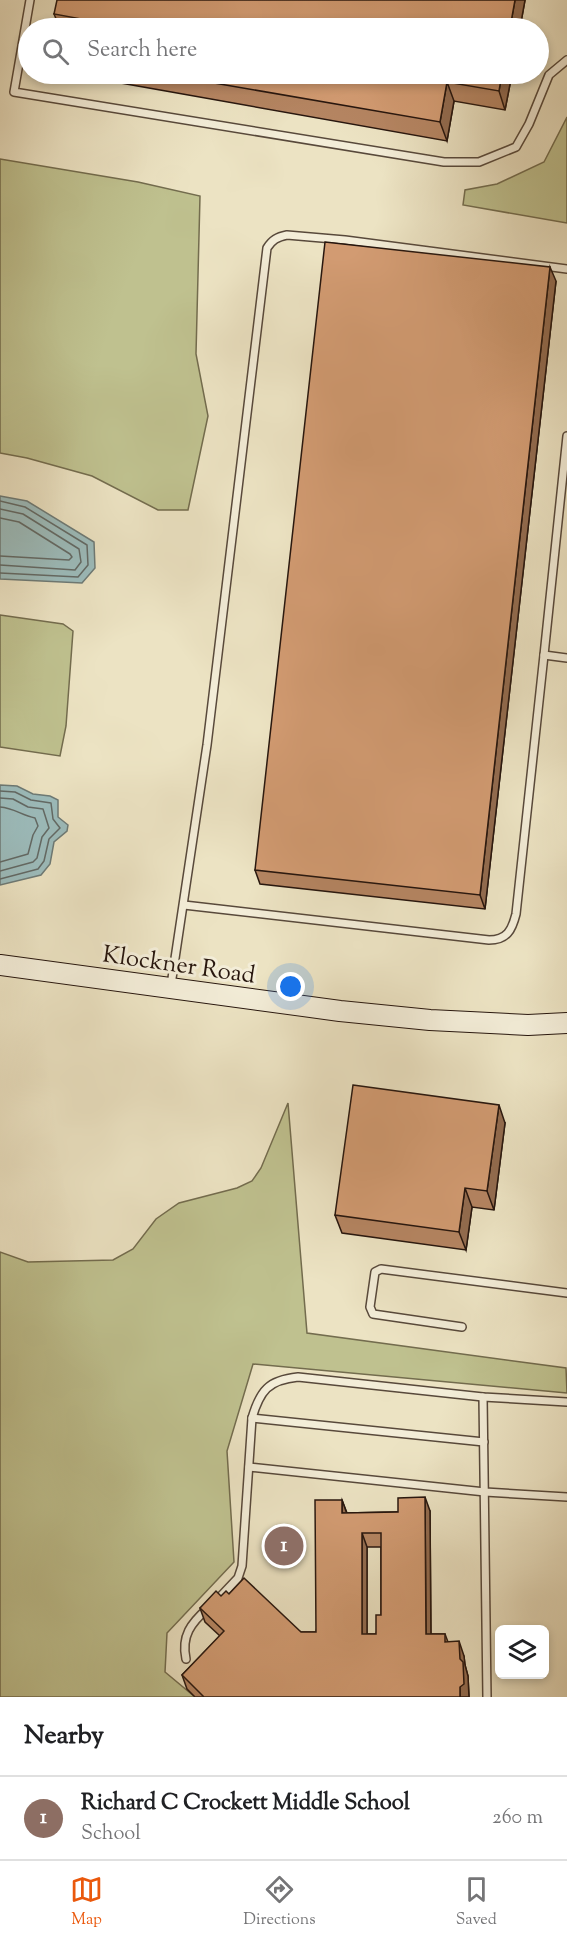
<!DOCTYPE html>
<style>
body{margin:0;font-family:"Sorts Mill Goudy",serif;background:#f6f6f6;color:#202124}
.controls{position:absolute;right:18px;bottom:18px;display:grid;overflow:hidden;border-radius:9px;box-shadow:0 3px 9px #0003}
.controls button{width:54px;height:54px;display:grid;place-items:center;padding:0;border:0;border-bottom:2px solid #e0e0e0;background:#fff;color:#202124;font:30px sans-serif}
.you{position:absolute;left:291px;top:987px;width:21px;height:21px;margin:-15px;border:4px solid #fff;border-radius:50%;background:#1a73e8;box-shadow:0 0 0 9px #1a73e833}
.badge{display:grid;place-items:center;width:39px;height:39px;border-radius:50%;background:#ea580c;color:#fff;font-size:20px;font-weight:700}
.pin{position:absolute;translate:-50% -50%;border:3px solid #fff;box-shadow:0 2px 6px #0006}
.list{margin:0;padding:0;list-style:none}
h2{display:flex;justify-content:space-between;align-items:center;height:78px;margin:0;padding:0 24px;font-size:26px}
h2 small{font-size:20px;font-weight:400;color:#757577}
.list li{display:grid;grid-template-columns:39px 1fr auto;gap:18px;align-items:center;box-sizing:border-box;height:84px;padding:0 24px;border-top:2px solid #e0e0e0}
.list b{display:block;font-size:22px;white-space:nowrap}
.list p{margin:0;font-size:20px;white-space:nowrap;color:#757577}
.list em{font-size:20px;font-style:normal;color:#757577}
.icon{flex:none;width:33px;height:33px;fill:none;stroke:currentColor;stroke-width:2;stroke-linecap:round;stroke-linejoin:round}
.map{position:relative;flex:none;width:567px;height:1697px;overflow:hidden}
.search{position:absolute;background:#fff;box-shadow:0 3px 9px #0003;left:18px;right:18px;top:18px;height:66px;display:flex;align-items:center;gap:15px;box-sizing:border-box;padding:0 21px;border-radius:33px;color:#757577;font-size:22px}
.sheet{height:162px;background:#fff}
nav{display:flex;justify-content:space-around;align-items:center;box-sizing:border-box;height:84px;border-top:2px solid #e0e0e0;background:#fff;font-size:16px;color:#757577}
nav a{display:grid;justify-items:center;gap:3px}
nav .on{color:#ea580c}
.map>svg:first-child{display:block}
.green{fill:#bfc18f;stroke:#736c4e;stroke-width:1.5}
.water{fill:#9cbcbc;stroke:#6d7a76;stroke-width:1.5}
.lines{fill:none;stroke-linecap:round;stroke-linejoin:round}
.shore{stroke:#626965;stroke-width:1.5}
.lane-casing{stroke:#58493b;stroke-width:10}
.secondary-casing{stroke:#27160e;stroke-width:22}
.lane{stroke:#f3edd8;stroke-width:7}
.secondary{stroke:#f3edd8;stroke-width:20}
.wall{fill:#b58562;stroke:#27160e;stroke-width:1.5;fill-rule:evenodd}
.shaded-wall{fill:#936c50;stroke:#27160e;stroke-width:1.5}
.building{fill:#d29b72;stroke:#27160e;stroke-width:1.5;fill-rule:evenodd}
.labels{text-anchor:middle;stroke-width:6;stroke-linejoin:round;paint-order:stroke}
.street-label{font-size:24px;fill:#27160e;stroke:#f3edd8}
</style>
<div class="map">
<svg width="567" height="1697" viewBox="0 0 567 1697">
<rect width="100%" height="100%" fill="#ece3c3"/>
<filter id="stains"><feTurbulence type="fractalNoise" baseFrequency=".00333" numOctaves="4"/><feColorMatrix values="0 0 0 0 .2 0 0 0 0 .09 0 0 0 0 .02 0 0 0 .5 -.17"/></filter>
<radialGradient id="worn" r=".72"><stop offset=".6" stop-color="#630" stop-opacity="0"/><stop offset="1" stop-color="#630" stop-opacity=".3"/></radialGradient>
<!-- green -->
<g class="green">
<polygon points="567,117 567,223 463,205 465,190 497,184 544,162"/>
<polygon points="0,159 138,182 200,196 196,354 208,416 188,510 158,510 92,476 27,458 0,453"/>
<polygon points="0,615 63,624 73,631 66,726 60,756 0,747"/>
<polygon points="288,1103 307,1333 566,1368 567,1393 253,1364 227,1451 234,1562 167,1633 165,1672 195,1697 0,1697 0,1252 28,1262 113,1260 133,1249 156,1219 179,1203 237,1188 252,1181 261,1168"/>
</g>
<!-- water -->
<g class="water">
<polygon points="0,496 27,501 94,542 95,568 82,583 0,579"/>
<polygon points="0,785 17,786 33,794 50,796 58,800 58,817 68,825 67,831 54,842 50,864 41,875 0,885"/>
</g>
<g class="lines">
<!-- shore -->
<g class="shore">
<polyline points="0,501 25,507 87,545 88,565 78,577 0,573"/>
<polyline points="0,509 23,514 79,549 81,562 75,570 0,565"/>
<polyline points="0,518 19,522 70,554 72,557 69,560 0,556"/>
<polyline points="0,791 15,792 31,800 51,803 53,819 60,828 49,839 44,861 38,869 0,879"/>
<polyline points="0,798 13,799 28,807 43,809 49,828 42,837 37,858 33,862 0,871"/>
<path d="M0,807c14,1 21,8 35,11l3,8 -5,9 -5,19 -28,8"/>
</g>
<defs>
<g id="lane">
<polyline points="30,0 14,92 444,162 479,162 516,147 529,124 549,75 567,60"/>
<polyline points="567,436 544,655 567,658"/>
<path d="M184,905l305,35c18,0 23,-10 27,-26l28,-259"/>
<path d="M171,985l36,-240 60,-497c5,-8 10,-11 20,-13l58,5 222,29"/>
<polyline points="462,1327 373,1314 370,1307 375,1272 381,1269 567,1293"/>
<polyline points="483,1397 487,1697"/>
<polyline points="252,1418 484,1442"/>
<polyline points="249,1467 485,1492 567,1497"/>
<path d="M220,1597l18,-19 4,-12 10,-148c8,-27 16,-38 46,-41l185,20 84,5"/>
<path d="M186,1659c-5,-23 5,-36 22,-51"/>
</g>
<polyline id="secondary" points="0,965 340,1011 430,1020 528,1025 567,1023"/>
</defs>
<!-- lane casing -->
<use href="#lane" class="lane-casing"/>
<!-- secondary casing -->
<use href="#secondary" class="secondary-casing"/>
<!-- lane -->
<use href="#lane" class="lane"/>
<!-- secondary -->
<use href="#secondary" class="secondary"/>
</g>
<!-- wall -->
<g class="wall">
<polygon points="525,0 520,28 60,28 54,14"/>
<polygon points="85,74 512,74 505,110 454,101 447,141 87,77"/>
<polygon points="556,281 485,909 260,884 255,870"/>
<polygon points="505,1123 494,1210 472,1207 466,1250 342,1233 335,1215"/>
<path d="M342,1500l5,13 83,-2 1,123h14l3,8 16,14 1,9 3,11 1,21h-274l-8,-8 -5,-14 38,-39 -15,-14 -5,-14 21,-12 8,-2 72,38h15zM367,1547h14v68l-5,19h-9z"/>
</g>
<!-- shaded-wall -->
<g class="shaded-wall">
<polygon points="515,0 525,0 520,28 510,28"/>
<polygon points="502,74 512,74 505,110 499,91"/>
<polygon points="447,82 454,101 447,141 440,122"/>
<polygon points="550,267 556,281 485,909 480,895"/>
<polygon points="499,1105 505,1123 494,1210 487,1191"/>
<polygon points="465,1188 472,1207 466,1250 459,1232"/>
<polygon points="425,1497 430,1511 431,1649 426,1634"/>
<polygon points="342,1500 347,1514 342,1513"/>
<polygon points="362,1533 367,1547 367,1648 362,1634"/>
<polygon points="459,1641 464,1656 465,1665 468,1676 469,1697 460,1697"/>
</g>
<!-- building -->
<g class="building">
<polygon points="57,0 515,0 510,28 86,28 87,20 54,14"/>
<polygon points="162,74 502,74 499,91 447,82 440,122"/>
<polygon points="325,242 550,267 480,895 255,870"/>
<polygon points="353,1085 499,1105 487,1191 465,1188 459,1232 335,1215"/>
<path d="M425,1497l1,137h19v8l14,-1 1,18 3,3 1,22 -4,3v10h-256l-22,-22 42,-44 -24,-23 16,-17 5,5 5,-5 3,3 15,-16 57,54h15l-1,-132h27v13l56,-1v-14zM362,1533h19v82h-5v19h-14z"/>
</g>
<g class="labels">
<!-- street labels -->
<g class="street-label">
<text transform="translate(179 964) rotate(8)" y="8">Klockner Road</text>
</g>
</g>
<rect width="100%" height="100%" filter="url(#stains)"/>
<rect width="100%" height="100%" fill="url(#worn)"/>
</svg>
<div class="controls">
<button><svg class="icon" aria-label="layers" viewBox="0 0 24 24"><path d="M12 4l9 5-9 5-9-5zM3 14l9 5 9-5"/></svg></button>
</div>
<div class="you"></div>
<div class="pin badge" style="left:284px;top:1546px;background:#8d6e63">1</div>
<div class="search"><svg class="icon" aria-label="search" viewBox="0 0 24 24"><circle cx="10" cy="10" r="6"/><path d="M15 15l6 6"/></svg>Search here</div>
</div>
<section class="sheet">
<h2>Nearby<small></small></h2>
<ul class="list">
<li><span class="badge" style="background:#8d6e63">1</span><div><b>Richard C Crockett Middle School</b><p>School</p></div><em>260 m</em></li>
</ul>
</section>
<nav>
<a class="on"><svg class="icon" aria-label="map" viewBox="0 0 24 24"><path d="M3 6l6-2 6 2 6-2v14l-6 2-6-2-6 2zM9 4v14M15 6v14"/></svg>Map</a>
<a><svg class="icon" aria-label="directions" viewBox="0 0 24 24"><path d="M12 3l9 9-9 9-9-9zM9 14v-3h6M13 9l2 2-2 2"/></svg>Directions</a>
<a><svg class="icon" aria-label="saved" viewBox="0 0 24 24"><path d="M7 4h10v16l-5-4-5 4z"/></svg>Saved</a>
</nav>
